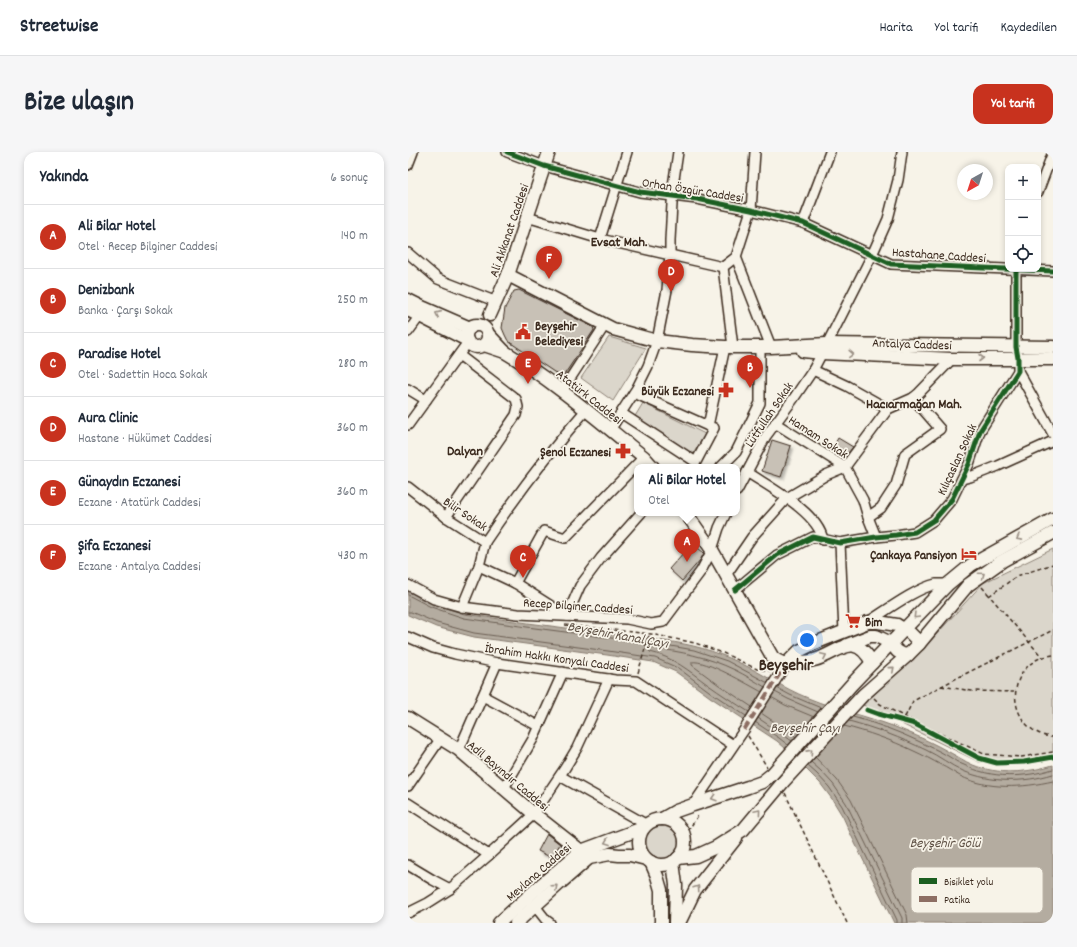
<!DOCTYPE html>
<html lang="tr">
<meta charset="utf-8">
<style>
body{margin:0;font-family:Dekko,sans-serif;background:#f6f6f7;color:#1f2937}
.controls{position:absolute;right:12px;top:12px;display:grid;overflow:hidden;border-radius:8px;box-shadow:0 2px 6px #0003}
.controls button{width:36px;height:36px;display:grid;place-items:center;padding:0;border:0;border-bottom:1px solid #e0e1e3;background:#fff;color:#1f2937;font:20px sans-serif}
.compass{position:absolute;left:549px;top:12px;width:36px;height:36px;border-radius:50%;background:#fff;box-shadow:0 2px 6px #0003;rotate:219deg}
.you{position:absolute;left:399px;top:488px;width:14px;height:14px;margin:-10px;border:3px solid #fff;border-radius:50%;background:#1a73e8;box-shadow:0 0 0 6px #1a73e833}
.badge{display:grid;place-items:center;width:26px;height:26px;border-radius:50%;background:#c8321e;color:#fff;font-size:13px;font-weight:700}
.pin{position:absolute;translate:-50% -33px;filter:drop-shadow(0 1px 2px #0008)}
.pin::after{content:'';position:absolute;top:21px;width:14px;height:12px;background:inherit;clip-path:polygon(0 0,100% 0,50% 100%)}
.popup{position:absolute;left:226px;top:312px;width:106px;height:52px;box-sizing:border-box;display:grid;place-content:center;border-radius:8px;background:#fff;filter:drop-shadow(0 1px 3px #0005);font-size:13px;white-space:nowrap;color:#747a83}
.popup b{font-size:15px;color:#1f2937}
.popup::after{content:'';position:absolute;left:50%;top:100%;margin-left:-8px;border:8px solid transparent;border-top-color:#fff}
.list{margin:0;padding:0;list-style:none}
h2{display:flex;justify-content:space-between;align-items:center;height:52px;margin:0;padding:0 16px;font-size:17px}
h2 small{font-size:13px;font-weight:400;color:#747a83}
.list li{display:grid;grid-template-columns:26px 1fr auto;gap:12px;align-items:center;box-sizing:border-box;height:64px;padding:0 16px;border-top:1px solid #e0e1e3}
.list b{display:block;font-size:15px;white-space:nowrap}
.list p{margin:0;font-size:13px;white-space:nowrap;color:#747a83}
.list em{font-size:13px;font-style:normal;color:#747a83}
.icon{flex:none;width:22px;height:22px;fill:none;stroke:currentColor;stroke-width:2;stroke-linecap:round;stroke-linejoin:round}
.map{position:relative;flex:none;width:645px;height:771px;overflow:hidden;border-radius:12px}
header{display:flex;align-items:center;gap:24px;box-sizing:border-box;height:56px;padding:0 20px;background:#fff;border-bottom:1px solid #e0e1e3}
header strong{font-size:19px}
nav{display:flex;gap:22px;margin-inline-start:auto;font-size:14px}
.intro{display:flex;align-items:center;justify-content:space-between;box-sizing:border-box;height:96px;padding:0 24px}
h1{margin:0;font-size:28px}
.button{padding:10px 18px;border-radius:12px;background:#c8321e;color:#fff;font-size:14px;font-weight:700}
main{display:flex;gap:24px;padding:0 24px}
aside{flex:1;background:#fff;border-radius:12px;box-shadow:0 2px 6px #0003}
.map>svg:first-child{display:block}
.green{fill:#dbd6cb;stroke:#8b8074}
.water{fill:#b4aca0;stroke:#84786c}
.lines{fill:none;stroke-linecap:round;stroke-linejoin:round}
.shore{stroke:#6b5e52;stroke-width:1}
.building{fill:#c8c1b6;stroke:#3b2a1e;filter:url(#shadow)}
.minor-casing{stroke:#3b2a1e;stroke-width:12}
.major-casing{stroke:#3b2a1e;stroke-width:15}
.path{stroke:#3b2a1e;stroke-width:1.5;stroke-dasharray:4 3;stroke-linecap:butt}
.minor{stroke:#f7f3e8;stroke-width:9}
.major{stroke:#f7f3e8;stroke-width:12}
.quiet{stroke:#8d6e63;stroke-width:4;stroke-dasharray:8 4;stroke-linecap:butt}
.cycleway-casing{stroke:#f7f3e8;stroke-width:8}
.cycleway{stroke:#1b5e20;stroke-width:5}
.oneway{stroke:#998e83}
.labels{text-anchor:middle;stroke-width:3.5;stroke-linejoin:round;paint-order:stroke}
.street-label{font-size:13px;fill:#3b2a1e;stroke:#f7f3e8}
.poi-label{font-size:13px;font-weight:bold;fill:#3b2a1e;stroke:#f7f3e8;text-anchor:end}
.neighbourhood-label{font-size:14px;font-weight:bold;fill:#3b2a1e;stroke:#f7f3e8}
.water-label{font-size:14px;font-style:italic;fill:#5f5145;stroke:#f7f3e8}
.district-label{font-size:17px;font-weight:bold;fill:#3b2a1e;stroke:#f7f3e8}
.key{fill:#f7f3e8;stroke:#bfb7ab;stroke-width:1}
.key-label{font-size:11px;fill:#3b2a1e}
</style>
<header>
<strong>Streetwise</strong>
<nav><a>Harita</a><a>Yol tarifi</a><a>Kaydedilen</a></nav>
</header>
<div class="intro"><h1>Bize ulaşın</h1><a class="button">Yol tarifi</a></div>
<main>
<aside>
<h2>Yakında<small>6 sonuç</small></h2>
<ul class="list">
<li><span class="badge">A</span><div><b>Ali Bilar Hotel</b><p>Otel · Recep Bilginer Caddesi</p></div><em>140 m</em></li>
<li><span class="badge">B</span><div><b>Denizbank</b><p>Banka · Çarşı Sokak</p></div><em>250 m</em></li>
<li><span class="badge">C</span><div><b>Paradise Hotel</b><p>Otel · Sadettin Hoca Sokak</p></div><em>280 m</em></li>
<li><span class="badge">D</span><div><b>Aura Clinic</b><p>Hastane · Hükümet Caddesi</p></div><em>360 m</em></li>
<li><span class="badge">E</span><div><b>Günaydın Eczanesi</b><p>Eczane · Atatürk Caddesi</p></div><em>360 m</em></li>
<li><span class="badge">F</span><div><b>Şifa Eczanesi</b><p>Eczane · Antalya Caddesi</p></div><em>430 m</em></li>
</ul>
</aside>
<div class="map">
<svg width="645" height="771" viewBox="0 0 645 771">
<defs>
<filter id="shadow"><feDropShadow dx="2.5" dy="2.5" stdDeviation="1" flood-color="#0004"/></filter>
</defs>
<rect width="100%" height="100%" fill="#f7f3e8"/>
<filter id="ink" filterUnits="userSpaceOnUse"><feTurbulence type="fractalNoise" baseFrequency=".025" numOctaves="2"/><feDisplacementMap in="SourceGraphic" scale="8" xChannelSelector="R" yChannelSelector="G"/><feConvolveMatrix kernelMatrix="1 2 1 2 8 2 1 2 1" color-interpolation-filters="sRGB"/></filter>
<g filter="url(#ink)">
<!-- green -->
<g class="green">
<polygon points="201,185 238,196 205,249 173,226"/>
<polygon points="235,251 297,282 284,304 226,266"/>
<polygon points="645,397 645,605 571,610 455,553 518,494 575,431"/>
<circle cx="254" cy="690" r="17"/>
</g>
<!-- water -->
<path class="water" d="M0,438l24,13 32,11 64,9 137,18c26,3 50,10 73,21 24,11 45,26 70,36 31,13 65,19 97,33 15,6 30,13 44,21 8,4 15,9 24,13 25,10 54,8 80,0v158h-159l-42,-86 -9,-20 -11,-18 -12,-16 -14,-14 -13,-14 -16,-14 -67,-44 -34,-25 -23,-10 -46,-7 -133,-18 -38,-10 -28,-12z"/>
<g class="lines">
<!-- shore -->
<g class="shore">
<polyline points="0,443 23,455 56,466 119,475 257,493 286,498 319,509 360,531"/>
<polyline points="0,460 3,460 29,471 66,481 200,499 247,506 270,516 305,542 338,564"/>
<polyline points="369,536 382,543 413,556"/>
<polyline points="367,540 380,547 410,560"/>
<polyline points="363,545 377,553 406,565"/>
<path d="M344,555l-33,-22 -27,-20v-3c13,-3 57,23 70,30"/>
<path d="M341,560c-14,-9 -28,-18 -42,-28 -18,-13 -34,-27 -57,-32l-1,-3 2,-1c29,3 57,9 84,22 10,5 20,11 30,17"/>
<polyline points="353,561 377,577 388,585"/>
<path d="M445,565c22,6 44,14 65,24 10,5 20,9 30,15 5,3 10,7 16,9 28,14 60,13 89,4"/>
<polyline points="350,566 374,582 384,589"/>
<path d="M441,569c26,7 52,17 77,29 13,6 24,15 37,21 29,12 60,12 90,3"/>
<polyline points="347,570 371,586 380,593"/>
<path d="M436,574c24,6 47,14 70,25 9,4 18,9 27,14 6,3 12,7 19,11 29,14 62,12 93,5"/>
<polyline points="407,605 429,628 443,648 499,763 500,771"/>
<polyline points="403,610 413,619 425,632 438,651 494,766 494,771"/>
<polyline points="400,614 409,622 421,635 434,654 489,768 489,771"/>
</g>
</g>
<!-- building -->
<g class="building">
<polygon points="111,138 185,175 186,178 156,223 149,222 100,189 97,183 94,176 97,156 106,139"/>
<polygon points="430,286 445,295 435,307 423,299"/>
<polygon points="364,288 383,294 373,325 354,319"/>
<polygon points="284,391 296,401 293,407 274,429 261,417"/>
<polygon points="139,682 152,692 144,706 130,699"/>
</g>
<g class="lines">
<defs>
<g id="minor">
<polyline points="99,0 136,14 232,40 289,47 343,58 395,71 483,112 645,119"/>
<polyline points="0,13 5,0"/>
<polyline points="630,40 645,0"/>
<polyline points="119,65 192,87 315,115 328,105 343,58 347,0"/>
<polyline points="395,71 422,0"/>
<polyline points="192,87 219,0"/>
<polyline points="0,101 30,127 89,150"/>
<polyline points="328,105 363,195"/>
<polyline points="315,115 325,195"/>
<polyline points="0,180 11,165"/>
<polyline points="419,192 464,103 480,67 490,28 494,0"/>
<polyline points="405,218 439,234 480,257"/>
<polyline points="610,219 645,282"/>
<polyline points="0,237 18,248"/>
<polyline points="154,239 197,173"/>
<polyline points="226,241 300,274 317,195"/>
<polyline points="213,261 288,310 306,276 300,274"/>
<polyline points="367,271 437,315 455,348 460,365 468,385"/>
<polyline points="0,273 60,190"/>
<polyline points="202,278 229,236 240,214 249,189 259,138 262,103 262,88 265,34 270,0"/>
<polyline points="313,315 328,300 352,251 352,195"/>
<path d="M339,320c22,15 71,40 76,68"/>
<polyline points="554,327 562,325 590,314 645,289"/>
<polyline points="0,335 38,365 77,390 71,414 107,431 159,464 172,434 193,406 233,361"/>
<polyline points="329,339 358,284 386,246 405,218 414,201"/>
<polyline points="38,365 108,263 110,255 108,247 51,203"/>
<polyline points="460,365 473,356 488,333 497,302 532,277 505,246"/>
<path d="M77,390c31,-46 64,-90 101,-132"/>
<polyline points="432,391 436,480"/>
<polyline points="318,423 344,385 379,346 418,323 437,315 480,257 505,246 511,241 544,207"/>
<polyline points="107,431 136,379 157,386 236,305"/>
<polyline points="0,433 26,447 54,455 110,462 219,467 243,472 255,470 293,419 304,398 311,376 318,361"/>
<polyline points="327,438 369,403 405,385 432,391 468,385 488,383 507,380 526,368 544,347 561,312 572,279 610,219 610,206 608,195 608,117"/>
<polyline points="54,455 71,414"/>
<path d="M460,470c19,-12 47,-33 68,-38 4,0 8,0 12,0"/>
<polyline points="0,485 25,496 47,502 89,511 207,528 228,529 325,593"/>
<polyline points="75,544 130,574"/>
<polyline points="51,598 89,511"/>
<polyline points="152,624 239,673"/>
<polyline points="0,634 33,586"/>
<polyline points="96,636 125,587 155,520"/>
<polyline points="0,651 81,703"/>
<polyline points="285,653 336,578 378,512"/>
<polyline points="0,713 25,728 42,737"/>
<polyline points="127,754 138,768 142,771"/>
<polyline points="0,761 20,751 42,737 81,703 126,662 157,616 169,596 201,527"/>
</g>
<g id="major">
<polyline points="100,123 205,177 249,189 284,193 317,195 363,195 419,192 645,195"/>
<polyline points="0,148 16,156 62,176"/>
<polyline points="0,158 59,188"/>
<polyline points="82,163 100,123 141,0"/>
<circle cx="69" cy="184" r="11"/>
<polyline points="76,193 97,200 81,183"/>
<polyline points="395,199 414,201 544,207 645,207"/>
<path d="M97,200c50,30 94,69 139,105l9,10"/>
<path d="M278,361l26,37 61,108c5,3 8,5 13,6 9,-1 19,-2 28,-4 24,-6 40,-31 58,3"/>
<polyline points="439,493 462,484 468,484 483,491 489,499 494,502 500,503"/>
<polyline points="378,512 391,499 407,491 460,470 470,470 489,473 502,481 507,486 511,492"/>
<polyline points="0,566 51,598 126,662 173,699 181,706"/>
<polyline points="254,667 268,659 285,653 340,635 354,630 364,622 444,532 483,491 540,432 563,413 645,367"/>
<circle cx="254" cy="690" r="23"/>
<polyline points="270,706 288,704 308,695 335,678 376,629 455,543 500,503 511,492 560,433 594,409 645,381"/>
<polyline points="243,710 249,724 253,738 253,771"/>
<polyline points="265,710 268,733 267,771"/>
<polyline points="91,771 135,731 173,699 235,676"/>
<polyline points="108,771 151,732 181,706 202,702 211,703 222,703 238,707"/>
<polyline points="271,771 287,738 328,686"/>
</g>
</defs>
<!-- minor casing -->
<use href="#minor" class="minor-casing"/>
<!-- major casing -->
<use href="#major" class="major-casing"/>
<!-- path -->
<g class="path">
<polyline points="574,435 634,505"/>
<polyline points="581,444 609,424 645,412"/>
<polyline points="157,473 243,482 287,491 315,501 349,517 365,519"/>
<path d="M645,503c-5,1 -11,2 -15,4 -28,14 -30,53 -5,71 6,4 13,7 20,7"/>
<polyline points="230,521 240,486 242,483"/>
<polyline points="533,534 564,539 606,540"/>
<polyline points="466,546 472,552 497,565 576,602 613,605 645,600"/>
<polyline points="497,565 505,549 551,525 645,478"/>
<polyline points="340,584 359,615"/>
<polyline points="377,641 439,771"/>
<polyline points="276,685 291,662"/>
</g>
<!-- minor -->
<use href="#minor" class="minor"/>
<!-- major -->
<use href="#major" class="major"/>
<!-- quiet -->
<polyline class="quiet" points="336,578 378,512"/>
<defs>
<g id="cycleway">
<polyline points="99,0 136,14 232,40 289,47 343,58 395,71 483,112 645,119"/>
<polyline points="327,438 369,403 405,385 432,391 468,385 488,383 507,380 526,368 544,347 561,312 572,279 610,219 610,206 608,195 608,117"/>
<polyline points="459,558 470,562 507,572 571,606 589,611 616,610 645,605"/>
</g>
</defs>
<!-- cycleway casing -->
<use href="#cycleway" class="cycleway-casing"/>
<!-- cycleway -->
<use href="#cycleway" class="cycleway"/>
</g>
<!-- one-way arrows -->
<defs><path id="oneway-chevron" d="M-2-3.5L2.5 0L-2 3.5" fill="none" stroke-width="1.6" stroke-linecap="round" stroke-linejoin="round"/></defs>
<g class="oneway">
<use href="#oneway-chevron" transform="translate(30 162) rotate(-156)"/>
<use href="#oneway-chevron" transform="translate(443 202) rotate(2)"/>
<use href="#oneway-chevron" transform="translate(573 206)"/>
<use href="#oneway-chevron" transform="translate(611 386) rotate(151)"/>
<use href="#oneway-chevron" transform="translate(574 423) rotate(-35)"/>
<use href="#oneway-chevron" transform="translate(508 464) rotate(135)"/>
<use href="#oneway-chevron" transform="translate(416 504) rotate(-25)"/>
<use href="#oneway-chevron" transform="translate(484 517) rotate(-41)"/>
<use href="#oneway-chevron" transform="translate(402 600) rotate(-48)"/>
<use href="#oneway-chevron" transform="translate(306 646) rotate(163)"/>
<use href="#oneway-chevron" transform="translate(350 660) rotate(-50)"/>
<use href="#oneway-chevron" transform="translate(199 690) rotate(160)"/>
<use href="#oneway-chevron" transform="translate(147 735) rotate(-42)"/>
<use href="#oneway-chevron" transform="translate(289 736) rotate(-56)"/>
</g>
</g>
<!-- icons -->
<defs>
<symbol id="civic-bare" viewBox="-9 -9 18 18"><path d="M-.6-6.5H3V-4.5H.6V-3L4-1V1h2V6H-6V1h2V-1L-.6-3ZM-1.2 2.5V6h2.4V2.5Z" fill="#c8321e" stroke="#f7f3e8" stroke-width="2.5" paint-order="stroke"/></symbol>
<symbol id="pharmacy-bare" viewBox="-9 -9 18 18"><path d="M-2-6h4v4h4v4h-4v4h-4v-4h-4v-4h4Z" fill="#c8321e" stroke="#f7f3e8" stroke-width="2.5" paint-order="stroke"/></symbol>
<symbol id="hotel-bare" viewBox="-9 -9 18 18"><path d="M-6-4.5h1.5V1H6V5H4.5V3h-9V5H-6ZM-4 0a1.8 1.8 0 1 1 3.6 0ZM.5 0V-2.5h3Q6-2.5 6 0Z" fill="#c8321e" stroke="#f7f3e8" stroke-width="2.5" paint-order="stroke"/></symbol>
<symbol id="supermarket-bare" viewBox="-9 -9 18 18"><path d="M-6-5.5h2.5l.6 2H6L4.5 2H-2.5L-4.4-4H-6ZM-1.5 3.2a1.3 1.3 0 1 0 .1 0ZM3 3.2a1.3 1.3 0 1 0 .1 0Z" fill="#c8321e" stroke="#f7f3e8" stroke-width="2.5" paint-order="stroke"/></symbol>
</defs>
<g fill-rule="evenodd">
<use href="#civic-bare" x="104" y="169" width="22" height="22"/>
<use href="#pharmacy-bare" x="307" y="227" width="22" height="22"/>
<use href="#pharmacy-bare" x="204" y="288" width="22" height="22"/>
<use href="#hotel-bare" x="550" y="391" width="22" height="22"/>
<use href="#supermarket-bare" x="434" y="458" width="22" height="22"/>
</g>
<g class="labels">
<!-- street labels -->
<g class="street-label">
<text transform="translate(285 37) rotate(9)" y="5">Orhan Özgür Caddesi</text>
<text transform="translate(100 78) rotate(-71)" y="5">Ali Akkanat Caddesi</text>
<text transform="translate(531 102) rotate(4)" y="5">Hastahane Caddesi</text>
<text transform="translate(504 191) rotate(2)" y="5">Antalya Caddesi</text>
<text transform="translate(182 244) rotate(38)" y="5">Atatürk Caddesi</text>
<text transform="translate(360 262) rotate(-56)" y="5">Lütfullah Sokak</text>
<text transform="translate(411 284) rotate(33)" y="5">Hamam Sokak</text>
<text transform="translate(548 307) rotate(-65)" y="5">Kılıçaslan Sokak</text>
<text transform="translate(58 361) rotate(34)" y="5">Bilir Sokak</text>
<text transform="translate(170 453) rotate(4)" y="5">Recep Bilginer Caddesi</text>
<text transform="translate(149 505) rotate(8)" y="5">İbrahim Hakkı Konyalı Caddesi</text>
<text transform="translate(101 623) rotate(40)" y="5">Adil Bayındır Caddesi</text>
<text transform="translate(130 719) rotate(-41)" y="5">Mevlana Caddesi</text>
</g>
<!-- poi labels -->
<g class="poi-label">
<text x="127" y="178" text-anchor="start">Beyşehir<tspan x="127" dy="15">Belediyesi</tspan></text>
<text x="306" y="243">Büyük Eczanesi</text>
<text x="203" y="304">Şenol Eczanesi</text>
<text x="549" y="407">Çankaya Pansiyon</text>
<text x="457" y="474" text-anchor="start">Bim</text>
</g>
<!-- neighbourhood labels -->
<g class="neighbourhood-label">
<text x="211" y="94">Evsat Mah.</text>
<text x="506" y="256">Hacıarmağan Mah.</text>
<text x="57" y="303">Dalyan</text>
</g>
<!-- water labels -->
<g class="water-label">
<text transform="translate(210 482) rotate(10)" y="5">Beyşehir Kanal Çayı</text>
<text x="397" y="580">Beyşehir Çayı</text>
<text x="537" y="695">Beyşehir Gölü</text>
</g>
<!-- district labels -->
<g class="district-label">
<text x="378" y="518">Beyşehir</text>
</g>
</g>
<!-- legend -->
<rect x="503" y="715" width="132" height="46" rx="6" class="key"/>
<rect x="511" y="726" width="18" height="6" fill="#1b5e20"/>
<rect x="511" y="744" width="18" height="6" fill="#8d6e63"/>
<g class="key-label">
<text x="536" y="733">Bisiklet yolu</text>
<text x="536" y="751">Patika</text>
</g>
</svg>
<div class="controls">
<button>+</button>
<button>−</button>
<button><svg class="icon" aria-label="locate" viewBox="0 0 24 24"><circle cx="12" cy="12" r="6"/><path d="M12 2v4M12 18v4M2 12h4M18 12h4"/></svg></button>
</div>
<svg class="compass" viewBox="-18 -18 36 36"><path d="M0-13l5 13h-10z" fill="#e53935"/><path d="M0 13l5-13h-10z" fill="#747a83"/></svg>
<div class="you"></div>
<div class="pin badge" style="left:279px;top:410px">A</div>
<div class="popup"><b>Ali Bilar Hotel</b>Otel</div>
<div class="pin badge" style="left:342px;top:236px">B</div>
<div class="pin badge" style="left:115px;top:426px">C</div>
<div class="pin badge" style="left:263px;top:140px">D</div>
<div class="pin badge" style="left:120px;top:232px">E</div>
<div class="pin badge" style="left:141px;top:127px">F</div>
</div>
</main>
